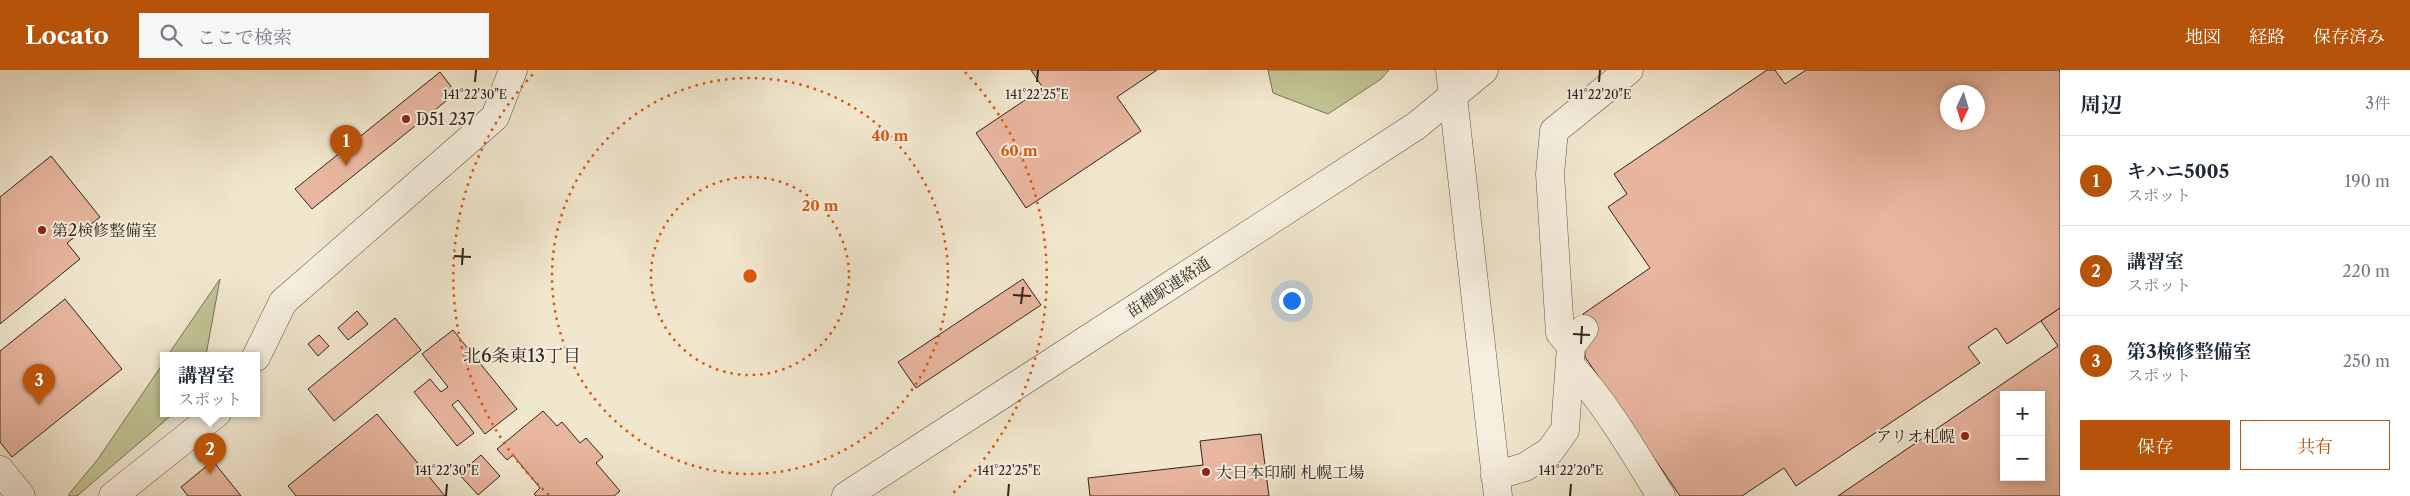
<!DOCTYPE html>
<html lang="ja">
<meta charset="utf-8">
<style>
body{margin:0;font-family:"Libre Caslon Text","Noto Serif JP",serif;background:#f6f6f7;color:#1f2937}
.controls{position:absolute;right:15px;bottom:15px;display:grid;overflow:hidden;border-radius:0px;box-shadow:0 2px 8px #0003}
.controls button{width:45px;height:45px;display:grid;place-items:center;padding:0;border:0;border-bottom:1px solid #e0e1e3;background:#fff;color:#1f2937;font:25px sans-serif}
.compass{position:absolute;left:1940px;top:15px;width:45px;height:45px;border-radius:50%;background:#fff;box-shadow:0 2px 8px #0003;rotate:184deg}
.you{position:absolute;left:1291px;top:230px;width:18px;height:18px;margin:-12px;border:4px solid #fff;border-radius:50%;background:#1a73e8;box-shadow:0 0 0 8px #1a73e833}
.badge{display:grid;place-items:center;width:32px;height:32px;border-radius:50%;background:#b45309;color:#fff;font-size:16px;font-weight:700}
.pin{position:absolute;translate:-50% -41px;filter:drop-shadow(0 1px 2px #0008)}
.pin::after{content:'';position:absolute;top:26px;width:18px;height:15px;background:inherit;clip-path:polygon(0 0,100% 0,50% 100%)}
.popup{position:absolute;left:160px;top:282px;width:100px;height:65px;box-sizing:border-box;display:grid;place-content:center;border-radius:0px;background:#fff;filter:drop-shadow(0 1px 4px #0005);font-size:16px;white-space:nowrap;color:#747a83}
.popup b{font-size:19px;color:#1f2937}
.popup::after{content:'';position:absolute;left:50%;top:100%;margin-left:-10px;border:10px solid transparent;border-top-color:#fff}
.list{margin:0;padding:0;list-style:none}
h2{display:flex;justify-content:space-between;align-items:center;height:65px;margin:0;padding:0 20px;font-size:21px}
h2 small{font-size:16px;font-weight:400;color:#747a83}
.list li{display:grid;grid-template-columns:32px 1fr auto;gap:15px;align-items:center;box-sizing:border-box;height:90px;padding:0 20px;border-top:1px solid #e0e1e3}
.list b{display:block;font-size:19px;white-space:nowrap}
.list p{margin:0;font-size:16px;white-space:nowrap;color:#747a83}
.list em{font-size:16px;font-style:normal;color:#747a83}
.actions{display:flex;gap:10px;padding:15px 20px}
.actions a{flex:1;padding:11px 0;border:1px solid #b45309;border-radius:0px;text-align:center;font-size:18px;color:#b45309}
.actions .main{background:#b45309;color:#fff}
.icon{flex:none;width:28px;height:28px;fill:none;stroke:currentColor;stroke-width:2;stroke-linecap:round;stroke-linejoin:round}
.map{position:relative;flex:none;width:2060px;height:426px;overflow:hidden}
header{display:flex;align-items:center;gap:30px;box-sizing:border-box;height:70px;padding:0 25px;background:#b45309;color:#fff}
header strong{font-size:24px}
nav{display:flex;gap:28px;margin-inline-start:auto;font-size:18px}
.search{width:350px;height:45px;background:#f6f6f7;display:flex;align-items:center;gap:12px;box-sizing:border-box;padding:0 18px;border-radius:0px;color:#747a83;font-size:19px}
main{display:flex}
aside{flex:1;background:#fff}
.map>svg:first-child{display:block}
.green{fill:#c1c394;stroke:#797459}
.building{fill:#e9b69f;stroke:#31241e;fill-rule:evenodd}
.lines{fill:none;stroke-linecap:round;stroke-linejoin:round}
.minor-casing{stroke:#61554a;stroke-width:29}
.minor{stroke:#f6efdf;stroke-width:28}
.ticks{fill:none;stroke:#31241e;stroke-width:2}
.ring{fill:none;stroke:#df560d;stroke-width:2.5;stroke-dasharray:2.5 5}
.poi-dot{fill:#8f2418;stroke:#f6efdf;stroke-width:2}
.labels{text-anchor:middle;stroke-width:4;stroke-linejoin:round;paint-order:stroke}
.poi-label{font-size:16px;fill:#31241e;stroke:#f6efdf;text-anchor:start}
.street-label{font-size:16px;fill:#31241e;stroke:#f6efdf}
.neighbourhood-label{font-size:18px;fill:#31241e;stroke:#f6efdf}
.ticks-label{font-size:12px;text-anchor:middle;fill:#31241e;stroke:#f6efdf;stroke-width:4;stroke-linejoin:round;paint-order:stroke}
.centre{fill:#df560d;stroke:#f6efdf;stroke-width:2.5}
.ring-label{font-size:15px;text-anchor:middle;font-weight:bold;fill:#df560d;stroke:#f6efdf;stroke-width:4;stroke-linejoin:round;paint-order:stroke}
</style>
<header>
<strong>Locato</strong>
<div class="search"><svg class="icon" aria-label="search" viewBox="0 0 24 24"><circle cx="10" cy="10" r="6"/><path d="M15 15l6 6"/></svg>ここで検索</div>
<nav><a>地図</a><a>経路</a><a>保存済み</a></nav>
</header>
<main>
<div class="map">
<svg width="2060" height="426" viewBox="0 0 2060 426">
<rect width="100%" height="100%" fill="#f1e7ce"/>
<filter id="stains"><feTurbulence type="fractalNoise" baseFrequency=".004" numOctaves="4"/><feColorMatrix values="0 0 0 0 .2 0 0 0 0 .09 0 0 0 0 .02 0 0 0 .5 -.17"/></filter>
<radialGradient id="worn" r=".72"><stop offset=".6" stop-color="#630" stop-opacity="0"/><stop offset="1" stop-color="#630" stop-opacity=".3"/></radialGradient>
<!-- green -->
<g class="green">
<polygon points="1268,0 1389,0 1381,9 1328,44 1273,23"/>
<polygon points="220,209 206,285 168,285"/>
<polygon points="164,292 164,343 174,343 77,426 69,426 69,424 98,389"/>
</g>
<!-- building -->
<g class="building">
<polygon points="1031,0 1157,0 1117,27 1141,61 1026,138 976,63 1043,18"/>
<path d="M1767,0h8l10,14 21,-14h254v238l-53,36 -11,-16 -28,19 12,16 -184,123 -12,-18 -42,28h-62l-95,-139 -2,-43 67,-46 -42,-61 19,-13 -13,-20zM1948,22h30v30h-30z"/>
<polygon points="440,2 456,23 312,139 295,119"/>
<polygon points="51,86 100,147 67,173 80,189 0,254 0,127"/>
<polygon points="1023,209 1041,235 916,318 898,292"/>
<polygon points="65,229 122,299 12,387 0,372 0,281"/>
<path d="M2060,238v188h-222l220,-150 -17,-25zM2004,325h37v82h-37z"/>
<polygon points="357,241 368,254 348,270 338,258"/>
<polygon points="395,248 421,280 334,351 308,319"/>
<polygon points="453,260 517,339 485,364 458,330 452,335 474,363 457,376 414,322 430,309 441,322 448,317 422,284"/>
<polygon points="319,265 329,276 318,286 308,274"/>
<polygon points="543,341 557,356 562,352 580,373 586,368 603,387 596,393 620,421 614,426 536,426 534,424 540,418 513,385 507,390 497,379"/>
<polygon points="377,344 445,426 296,426 288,416"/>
<polygon points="1261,364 1269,426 1090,426 1088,408 1203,395 1200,371"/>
<polygon points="481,385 500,406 478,425 459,404"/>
<polygon points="213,391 241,426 188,426 181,417"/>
</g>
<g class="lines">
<defs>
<g id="minor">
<polyline points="1450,0 1498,426"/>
<polyline points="1571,276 1560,263 1550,104 1554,61 1629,0"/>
<polyline points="256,287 283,232 495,47 513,0"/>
<path d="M1571,296c36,39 62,85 90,130"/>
<polyline points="0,400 21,426"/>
<polyline points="1495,406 1525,397 1550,381 1565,360 1571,276 1584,259"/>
<polyline points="113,426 217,343"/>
<polyline points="846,426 1416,56 1484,0"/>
</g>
</defs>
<!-- minor casing -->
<use href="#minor" class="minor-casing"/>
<!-- minor -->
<use href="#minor" class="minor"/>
</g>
<!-- ticks -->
<path class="ticks" d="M475,12l1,-12M1037,12l1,-12M1599,12l1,-12M454,186l17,1M462,195l1,-17M1013,225l18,1M1021,234l2,-17M1573,264l17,1M1581,274l1,-18M446,426l1,-12M1008,426l1,-12M1570,426l1,-12"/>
<!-- distance rings -->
<g class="ring">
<circle cx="750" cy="206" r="99"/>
<circle cx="750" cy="206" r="198"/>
<path d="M549 425A297 297 0 0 1 535 2M965 2A297 297 0 0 1 951 425"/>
</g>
<!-- markers -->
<g class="poi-dot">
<circle cx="406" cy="49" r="5"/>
<circle cx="42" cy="160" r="5"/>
<circle cx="1965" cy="366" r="5"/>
<circle cx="1206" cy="402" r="5"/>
</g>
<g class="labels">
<!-- poi labels -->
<g class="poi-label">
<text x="416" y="55">D51 237</text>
<text x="52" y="166">第2検修整備室</text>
<text x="1955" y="372" text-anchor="end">アリオ札幌</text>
<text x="1216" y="408">大日本印刷 札幌工場</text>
</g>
<!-- street labels -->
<g class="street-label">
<text transform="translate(1168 217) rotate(-33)" y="6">苗穂駅連絡通</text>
</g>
<!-- neighbourhood labels -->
<g class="neighbourhood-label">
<text x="522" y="292">北6条東13丁目</text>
</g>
</g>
<g class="ticks-label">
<text x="475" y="29">141°22'30"E</text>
<text x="1037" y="29">141°22'25"E</text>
<text x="1599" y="29">141°22'20"E</text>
<text x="447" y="405">141°22'30"E</text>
<text x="1009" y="405">141°22'25"E</text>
<text x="1571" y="405">141°22'20"E</text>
</g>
<circle cx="750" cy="206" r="8" class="centre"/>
<g class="ring-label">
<text x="890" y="71">40 m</text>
<text x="1019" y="86">60 m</text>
<text x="820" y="141">20 m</text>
</g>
<rect width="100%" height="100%" filter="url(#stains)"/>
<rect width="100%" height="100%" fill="url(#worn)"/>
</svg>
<div class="controls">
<button>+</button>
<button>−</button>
</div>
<svg class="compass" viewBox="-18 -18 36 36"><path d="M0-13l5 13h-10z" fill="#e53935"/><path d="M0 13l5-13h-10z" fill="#747a83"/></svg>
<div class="you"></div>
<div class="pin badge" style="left:346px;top:96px">1</div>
<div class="pin badge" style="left:210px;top:404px">2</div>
<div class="popup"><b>講習室</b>スポット</div>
<div class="pin badge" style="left:39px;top:335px">3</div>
</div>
<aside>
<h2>周辺<small>3件</small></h2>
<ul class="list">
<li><span class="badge">1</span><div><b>キハニ5005</b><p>スポット</p></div><em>190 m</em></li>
<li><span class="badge">2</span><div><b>講習室</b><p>スポット</p></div><em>220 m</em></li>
<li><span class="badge">3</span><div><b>第3検修整備室</b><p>スポット</p></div><em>250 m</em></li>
</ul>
<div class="actions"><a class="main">保存</a><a>共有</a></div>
</aside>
</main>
